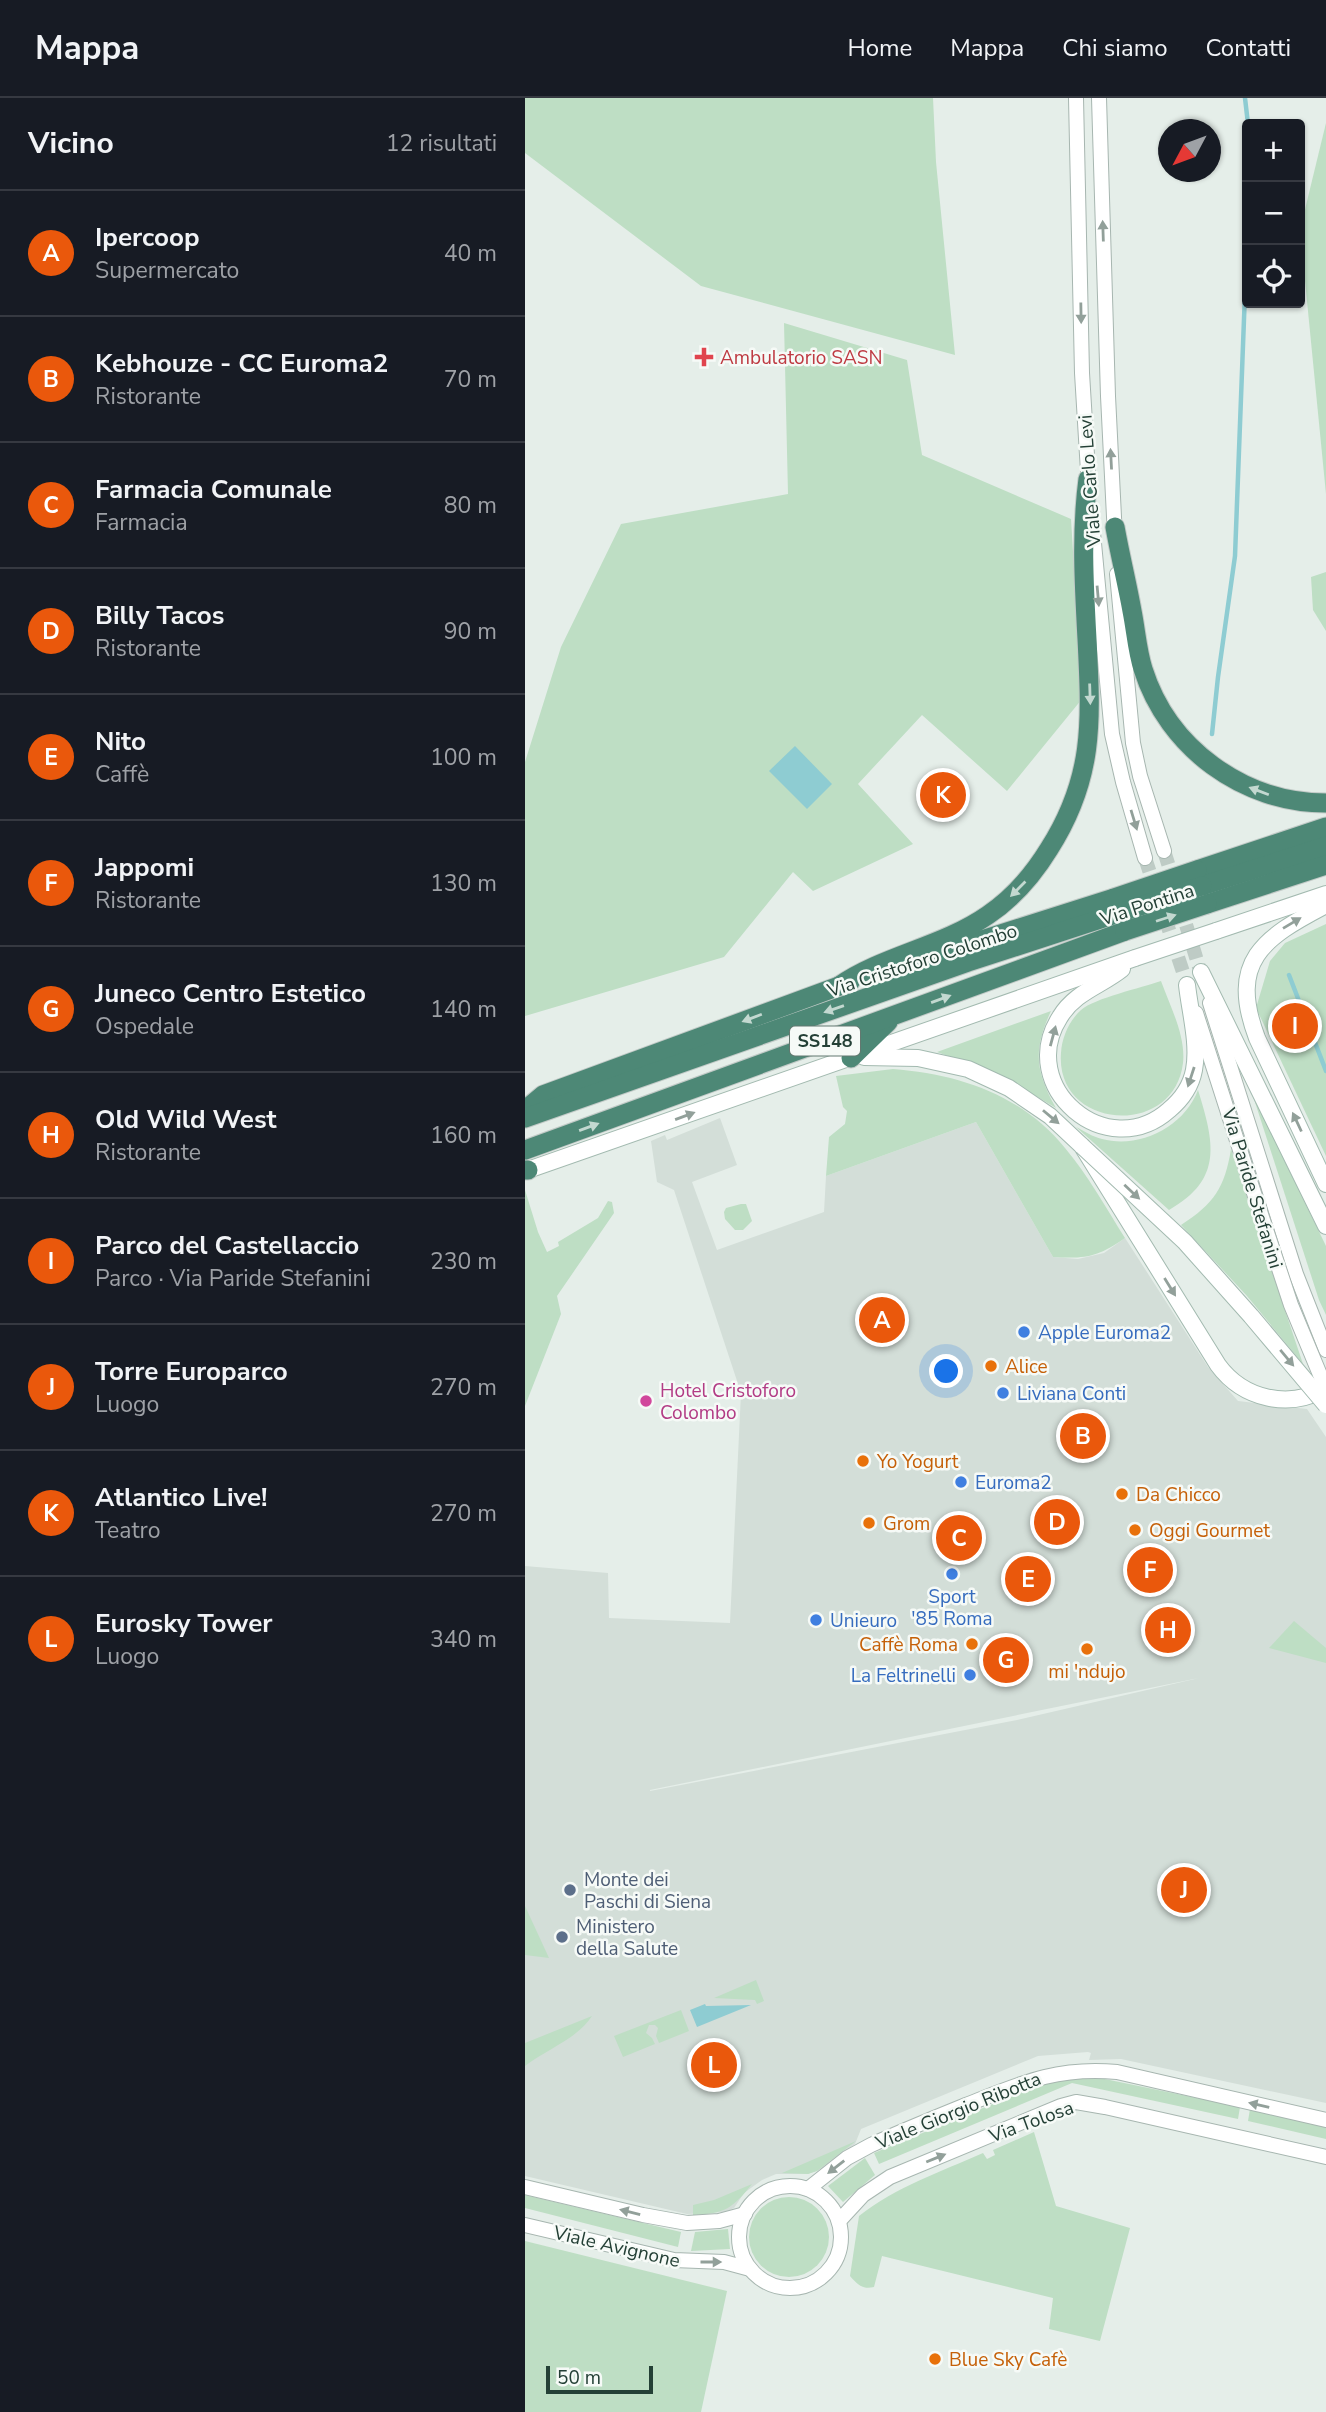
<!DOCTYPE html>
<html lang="it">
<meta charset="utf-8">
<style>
body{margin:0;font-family:"Nunito Sans",sans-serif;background:#20242c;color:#f1f3f6}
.controls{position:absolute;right:21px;top:21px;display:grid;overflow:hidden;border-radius:7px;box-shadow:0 2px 5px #0004}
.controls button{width:63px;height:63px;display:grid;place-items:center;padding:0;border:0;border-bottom:2px solid #363941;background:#171b24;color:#f1f3f6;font:35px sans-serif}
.compass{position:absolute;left:633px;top:21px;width:63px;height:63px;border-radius:50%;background:#171b24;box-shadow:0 2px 5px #0004;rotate:229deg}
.scale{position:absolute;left:21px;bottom:18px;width:107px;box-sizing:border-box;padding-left:7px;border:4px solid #244036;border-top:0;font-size:19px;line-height:24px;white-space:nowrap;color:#244036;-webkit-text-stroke:5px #f6faf7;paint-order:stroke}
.you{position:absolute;left:422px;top:1274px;width:24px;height:24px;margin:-18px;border:5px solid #fff;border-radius:50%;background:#1a73e8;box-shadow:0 0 0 10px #1a73e833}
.badge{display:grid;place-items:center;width:46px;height:46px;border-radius:50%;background:#ea580c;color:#fff;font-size:23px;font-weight:700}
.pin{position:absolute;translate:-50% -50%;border:4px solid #fff;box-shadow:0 2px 7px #0006}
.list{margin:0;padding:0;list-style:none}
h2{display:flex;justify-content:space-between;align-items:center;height:91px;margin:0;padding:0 28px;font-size:30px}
h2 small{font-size:23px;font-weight:400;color:#9ea1a6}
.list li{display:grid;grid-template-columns:46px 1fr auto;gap:21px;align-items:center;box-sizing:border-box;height:126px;padding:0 28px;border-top:2px solid #363941}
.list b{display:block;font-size:26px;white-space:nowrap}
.list p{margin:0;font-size:23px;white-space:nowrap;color:#9ea1a6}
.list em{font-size:23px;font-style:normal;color:#9ea1a6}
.icon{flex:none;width:38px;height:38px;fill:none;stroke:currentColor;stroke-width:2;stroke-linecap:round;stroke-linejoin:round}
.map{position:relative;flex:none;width:801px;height:2314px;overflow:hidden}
header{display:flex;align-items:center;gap:42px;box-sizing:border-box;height:98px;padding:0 35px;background:#171b24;border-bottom:2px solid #363941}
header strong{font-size:33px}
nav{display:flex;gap:38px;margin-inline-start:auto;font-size:24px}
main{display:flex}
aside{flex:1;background:#171b24}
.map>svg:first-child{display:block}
.built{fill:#d3ded8;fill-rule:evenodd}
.green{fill:#bedec4}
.water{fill:#8eccd2}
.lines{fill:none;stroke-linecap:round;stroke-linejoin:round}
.stream{stroke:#8eccd2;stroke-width:4.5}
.tertiary-tunnel{stroke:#becbc5;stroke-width:14;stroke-dasharray:14 7;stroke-linecap:butt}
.tertiary-casing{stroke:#a7b6b0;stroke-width:16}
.secondary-casing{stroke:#a3bab0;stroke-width:18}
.trunk-casing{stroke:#c2cac7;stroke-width:21}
.tertiary{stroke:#fff;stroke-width:14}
.secondary{stroke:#fff;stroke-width:16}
.trunk{stroke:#4d8876;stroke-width:19}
.tertiary-bridge-casing{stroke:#a7b6b0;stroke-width:16;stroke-linecap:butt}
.secondary-bridge-casing{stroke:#a3bab0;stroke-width:18;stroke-linecap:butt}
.trunk-bridge-casing{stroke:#c2cac7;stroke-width:21;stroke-linecap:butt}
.tertiary-bridge{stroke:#fff;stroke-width:14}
.secondary-bridge{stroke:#fff;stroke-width:16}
.trunk-bridge{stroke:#4d8876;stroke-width:19}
.oneway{fill:#92a09a}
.oneway2{fill:#c3d8d0}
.health-dot{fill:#e0444e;stroke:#f6faf7;stroke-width:2.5}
.shop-dot{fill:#3f7fe0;stroke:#f6faf7;stroke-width:2.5}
.food-dot{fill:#e8710a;stroke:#f6faf7;stroke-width:2.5}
.hotel-dot{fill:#d1479c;stroke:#f6faf7;stroke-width:2.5}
.service-dot{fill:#5c6f8a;stroke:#f6faf7;stroke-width:2.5}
.labels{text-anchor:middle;stroke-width:5;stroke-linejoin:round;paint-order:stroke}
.shield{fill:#f6faf7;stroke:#637870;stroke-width:2}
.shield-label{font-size:18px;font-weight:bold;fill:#244036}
.health-label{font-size:19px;fill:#be3a42;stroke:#f6faf7;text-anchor:start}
.street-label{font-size:19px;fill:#244036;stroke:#f6faf7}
.shop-label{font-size:19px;fill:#366cbe;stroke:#f6faf7;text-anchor:start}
.food-label{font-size:19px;fill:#c56008;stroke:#f6faf7;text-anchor:start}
.hotel-label{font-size:19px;fill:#b23c85;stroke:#f6faf7;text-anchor:start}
.service-label{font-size:19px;fill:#4e5e75;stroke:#f6faf7;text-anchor:start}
</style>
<header>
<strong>Mappa</strong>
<nav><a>Home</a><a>Mappa</a><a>Chi siamo</a><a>Contatti</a></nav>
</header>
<main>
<aside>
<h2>Vicino<small>12 risultati</small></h2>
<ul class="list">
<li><span class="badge">A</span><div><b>Ipercoop</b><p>Supermercato</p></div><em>40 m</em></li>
<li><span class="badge">B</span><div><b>Kebhouze - CC Euroma2</b><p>Ristorante</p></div><em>70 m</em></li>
<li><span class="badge">C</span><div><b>Farmacia Comunale</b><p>Farmacia</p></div><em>80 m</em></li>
<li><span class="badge">D</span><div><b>Billy Tacos</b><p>Ristorante</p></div><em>90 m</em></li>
<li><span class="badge">E</span><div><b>Nito</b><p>Caffè</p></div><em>100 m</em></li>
<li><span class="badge">F</span><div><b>Jappomi</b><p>Ristorante</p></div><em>130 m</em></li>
<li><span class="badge">G</span><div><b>Juneco Centro Estetico</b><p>Ospedale</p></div><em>140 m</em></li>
<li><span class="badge">H</span><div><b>Old Wild West</b><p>Ristorante</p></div><em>160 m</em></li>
<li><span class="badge">I</span><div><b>Parco del Castellaccio</b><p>Parco · Via Paride Stefanini</p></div><em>230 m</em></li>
<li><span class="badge">J</span><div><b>Torre Europarco</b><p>Luogo</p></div><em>270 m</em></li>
<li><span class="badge">K</span><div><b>Atlantico Live!</b><p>Teatro</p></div><em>270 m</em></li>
<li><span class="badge">L</span><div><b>Eurosky Tower</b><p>Luogo</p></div><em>340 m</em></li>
</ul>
</aside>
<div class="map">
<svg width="801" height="2314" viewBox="0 0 801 2314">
<rect width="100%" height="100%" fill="#e5eee9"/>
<!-- built -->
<path class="built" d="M195,1020l17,47 -45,17 25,68 107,-38 2,-36 150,-54 77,135 25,2 26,-6 21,-15 83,129 30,34 69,8 19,28v666l-205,-44 -32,1 2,-7 -3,-1 -50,4 -177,73 -6,15 -32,24 -15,6h-32l-14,6 -18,13 -10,15 -9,4 -38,2 -162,-38v-610l83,7 1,45 121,5 11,-230 -67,-203 -17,-8 -6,-41 14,-6 2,5zM674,1580l-182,42 -367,71v-1z"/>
<!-- green -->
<g class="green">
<polygon points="0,0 408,0 411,64 430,257 176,188 0,55"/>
<polygon points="801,25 801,396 775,132"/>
<polygon points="259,225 382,262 397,357 546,421 557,601 482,693 397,617 333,686 388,746 288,793 268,774 199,859 0,918 0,664 36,549 96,426 263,396"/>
<polygon points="801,474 801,533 788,512 786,479"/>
<polygon points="801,826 801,1058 731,910 745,863 760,845"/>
<path d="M636,883c9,25 25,55 22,82 -9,76 -128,67 -122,-10 1,-16 8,-32 20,-43 14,-12 60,-22 80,-29z"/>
<path d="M526,913c-18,39 -16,60 5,97l-55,-33 -64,-23z"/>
<path d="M368,971c66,5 129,26 172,79 23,27 41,60 60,90 -27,19 -39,21 -72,19l-77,-135 -150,54 3,-39 16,-13 2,-13 -4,-4 -7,-31z"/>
<path d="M673,992c16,52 26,89 -29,120l-93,-83c8,4 17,10 26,12 38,10 82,-12 96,-49z"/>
<polygon points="728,998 801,1148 801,1217 794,1202"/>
<path d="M706,1051l72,215 -56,-68 -66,-71c33,-21 44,-38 50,-76z"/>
<polygon points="0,1092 13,1134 22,1154 34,1148 33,1144 73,1120 83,1103 87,1104 89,1115 32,1198 36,1216 0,1308"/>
<polygon points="216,1106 221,1106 227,1123 218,1132 210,1132 200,1121 199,1114 201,1110"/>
<polygon points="769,1523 801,1550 801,1565 744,1550"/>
<polygon points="0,1808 24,1860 0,1857"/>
<polygon points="231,1882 239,1903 232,1906 230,1902 189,1900"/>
<polygon points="156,1912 164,1933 134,1945 131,1938 133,1930 130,1927 124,1927 121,1935 127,1940 130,1946 98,1959 89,1938"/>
<path d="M67,1918c-15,23 -45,33 -67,50v-23z"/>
<polygon points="575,1980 715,2009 713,2021 547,1985 354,2066 349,2055 511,1988 543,1981"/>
<polygon points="725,2011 801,2028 801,2041 723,2023"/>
<path d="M509,2034l22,74 74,22 -30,113 -51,-12 4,-31 -171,-42 -8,31c-12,3 -17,-3 -24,-11l9,-60c37,-29 81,-44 124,-63l4,6 8,-4 -2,-5z"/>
<polygon points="331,2043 292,2073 283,2076 257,2075"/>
<polygon points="340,2060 350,2077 318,2104 303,2088"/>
<path d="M227,2086c-19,24 -27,30 -59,31v-10l21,-5z"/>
<polygon points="0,2097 156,2134 153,2149 0,2110"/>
<circle cx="264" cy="2139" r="40"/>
<polygon points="203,2131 205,2151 166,2153 170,2134"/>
<polygon points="0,2143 202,2193 176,2314 0,2314"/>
</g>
<!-- water -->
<g class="water">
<polygon points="270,648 307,686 282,711 244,673"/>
<polygon points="180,1906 181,1908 226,1907 172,1929 165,1912"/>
</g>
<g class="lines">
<!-- stream -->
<g class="stream">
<polyline points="720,0 723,26"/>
<polyline points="687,636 693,579 710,458 722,142"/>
<polyline points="764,877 801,973"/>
</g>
<!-- tertiary-tunnel -->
<g class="tertiary-tunnel">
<polyline points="639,753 650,787"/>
<polyline points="620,760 658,874"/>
<polyline points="655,807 674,869"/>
</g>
<defs>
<g id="tertiary">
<polyline points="551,0 557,275 564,390"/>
<polyline points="574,0 583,298 590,439"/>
<polyline points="567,424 587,636 598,684 620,760"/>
<polyline points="592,476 608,645 615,678 639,753"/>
<polyline points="685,905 771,1176 801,1252"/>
<polyline points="671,915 725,1083"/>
<circle cx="265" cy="2139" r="51"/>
<polyline points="0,2089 118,2117 162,2125 194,2123 220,2116"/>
<path d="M283,2091l39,-31 24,-13c31,-14 63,-27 95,-40 53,-21 92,-39 151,-33l209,48"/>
<polyline points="314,2123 338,2097 365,2079 536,2008 551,2004 580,2009 801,2059"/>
<polyline points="0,2127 149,2162 199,2164 225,2171"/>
</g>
<g id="secondary">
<path d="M801,807c-63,33 -98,56 -69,133l69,146"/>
<polyline points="691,833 801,796"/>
<path d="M597,871c-21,17 -47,23 -62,48 -45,70 47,148 109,93 12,-10 22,-24 25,-40 5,-26 -4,-58 -7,-85"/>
<polyline points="676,874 801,1128"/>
<path d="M339,959l54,1 50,11 41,19 41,28 32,30 136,219c25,34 71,45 108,23"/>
<polyline points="0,1073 610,860"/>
</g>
<g id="trunk">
<path d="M590,429c5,28 12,56 17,84 4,20 5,39 11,58 25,79 100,134 183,134"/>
<polyline points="672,772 801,729"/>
<polyline points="677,788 801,748"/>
<polyline points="682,806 801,767"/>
<polyline points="400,860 589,800"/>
<path d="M314,888c45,-31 103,-39 149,-71 25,-17 45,-40 61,-66 46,-72 42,-129 38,-210 -3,-54 -6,-107 1,-160"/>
<polyline points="326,960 363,924"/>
<polyline points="0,1012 18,997 325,884"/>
<polyline points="0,1020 443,864 594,815"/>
<polyline points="0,1052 600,833"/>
<polyline points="0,1072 3,1072"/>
</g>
</defs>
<!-- tertiary casing -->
<use href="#tertiary" class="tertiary-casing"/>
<!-- secondary casing -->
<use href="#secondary" class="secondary-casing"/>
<!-- trunk casing -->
<use href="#trunk" class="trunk-casing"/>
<!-- tertiary -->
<use href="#tertiary" class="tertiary"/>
<!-- secondary -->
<use href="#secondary" class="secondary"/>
<!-- trunk -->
<use href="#trunk" class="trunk"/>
<defs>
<polyline id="tertiary-bridge" points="725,1083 766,1207 801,1291"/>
<g id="secondary-bridge">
<polyline points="610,860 691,833"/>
<polyline points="557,1048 660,1144 726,1218 801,1307"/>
</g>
<g id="trunk-bridge">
<polyline points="589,800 672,772"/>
<polyline points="594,815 677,788"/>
<polyline points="600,833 682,806"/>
</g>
</defs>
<!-- tertiary-bridge casing -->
<use href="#tertiary-bridge" class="tertiary-bridge-casing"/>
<!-- secondary-bridge casing -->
<use href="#secondary-bridge" class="secondary-bridge-casing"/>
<!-- trunk-bridge casing -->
<use href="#trunk-bridge" class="trunk-bridge-casing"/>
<!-- tertiary-bridge -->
<use href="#tertiary-bridge" class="tertiary-bridge"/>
<!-- secondary-bridge -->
<use href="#secondary-bridge" class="secondary-bridge"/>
<!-- trunk-bridge -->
<use href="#trunk-bridge" class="trunk-bridge"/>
</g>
<!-- one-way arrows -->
<defs><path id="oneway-solid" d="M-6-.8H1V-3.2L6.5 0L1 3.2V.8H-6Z" transform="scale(1.75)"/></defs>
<g class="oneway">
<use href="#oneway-solid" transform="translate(578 133) rotate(-92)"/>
<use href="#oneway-solid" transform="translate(556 215) rotate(89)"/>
<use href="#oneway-solid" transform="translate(586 361) rotate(-93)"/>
<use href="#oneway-solid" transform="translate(573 498) rotate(85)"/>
<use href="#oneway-solid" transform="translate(609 722) rotate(73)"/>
<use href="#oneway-solid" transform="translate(767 825) rotate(-31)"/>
<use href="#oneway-solid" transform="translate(528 938) rotate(-75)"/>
<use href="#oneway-solid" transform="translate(666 979) rotate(108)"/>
<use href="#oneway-solid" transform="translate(160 1018) rotate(-20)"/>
<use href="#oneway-solid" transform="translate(526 1019) rotate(40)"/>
<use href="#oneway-solid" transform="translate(772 1024) rotate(-115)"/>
<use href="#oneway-solid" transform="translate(607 1094) rotate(43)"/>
<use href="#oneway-solid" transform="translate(645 1189) rotate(58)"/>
<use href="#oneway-solid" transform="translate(762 1260) rotate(50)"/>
<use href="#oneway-solid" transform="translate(734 2007) rotate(-167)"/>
<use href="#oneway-solid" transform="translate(411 2060) rotate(-22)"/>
<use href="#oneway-solid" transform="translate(311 2069) rotate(142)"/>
<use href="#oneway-solid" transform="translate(105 2114) rotate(-166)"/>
<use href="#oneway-solid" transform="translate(186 2164)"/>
</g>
<g class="oneway2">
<use href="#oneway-solid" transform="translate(565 596) rotate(88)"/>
<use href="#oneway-solid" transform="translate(734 693) rotate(-159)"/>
<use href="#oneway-solid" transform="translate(493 791) rotate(135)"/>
<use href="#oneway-solid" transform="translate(641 820) rotate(-18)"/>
<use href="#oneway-solid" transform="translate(416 901) rotate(-20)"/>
<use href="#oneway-solid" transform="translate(309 911) rotate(161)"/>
<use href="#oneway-solid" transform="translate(227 920) rotate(159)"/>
<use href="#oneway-solid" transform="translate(64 1029) rotate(-20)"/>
</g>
<!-- markers -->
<path class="health-dot" d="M175.5 248.5h7v7h7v7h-7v7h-7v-7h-7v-7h7z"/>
<g class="shop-dot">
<circle cx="499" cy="1234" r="7"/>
<circle cx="478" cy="1295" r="7"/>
<circle cx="436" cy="1384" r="7"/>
<circle cx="427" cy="1476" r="7"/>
<circle cx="291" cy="1522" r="7"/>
<circle cx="445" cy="1577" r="7"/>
</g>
<g class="food-dot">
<circle cx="466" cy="1268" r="7"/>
<circle cx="338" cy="1363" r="7"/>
<circle cx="597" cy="1396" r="7"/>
<circle cx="344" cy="1425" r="7"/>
<circle cx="610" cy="1432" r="7"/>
<circle cx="447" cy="1546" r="7"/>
<circle cx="562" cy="1551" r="7"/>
<circle cx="410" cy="2261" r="7"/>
</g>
<circle class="hotel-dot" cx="121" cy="1303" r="7"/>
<g class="service-dot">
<circle cx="45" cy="1792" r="7"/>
<circle cx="37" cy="1839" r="7"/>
</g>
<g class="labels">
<!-- shield labels -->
<rect class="shield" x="265" y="928.5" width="70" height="29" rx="5"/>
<g class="shield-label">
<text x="300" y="949">SS148</text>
</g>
<!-- health labels -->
<g class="health-label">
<text x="195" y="266">Ambulatorio SASN</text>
</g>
<!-- street labels -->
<g class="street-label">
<text transform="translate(564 383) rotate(-94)" y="7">Viale Carlo Levi</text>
<text transform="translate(622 806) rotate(-18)" y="7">Via Pontina</text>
<text transform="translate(397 862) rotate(-18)" y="7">Via Cristoforo Colombo</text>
<text transform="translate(728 1090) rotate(73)" y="7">Via Paride Stefanini</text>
<text transform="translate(433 2012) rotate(-22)" y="7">Viale Giorgio Ribotta</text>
<text transform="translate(506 2023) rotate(-20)" y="7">Via Tolosa</text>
<text transform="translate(92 2148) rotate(13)" y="7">Viale Avignone</text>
</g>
<!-- shop labels -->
<g class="shop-label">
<text x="513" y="1241">Apple Euroma2</text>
<text x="492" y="1302">Liviana Conti</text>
<text x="450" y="1391">Euroma2</text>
<text x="427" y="1505" text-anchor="middle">Sport<tspan x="427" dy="22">'85 Roma</tspan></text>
<text x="305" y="1529">Unieuro</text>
<text x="431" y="1584" text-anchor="end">La Feltrinelli</text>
</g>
<!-- food labels -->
<g class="food-label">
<text x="480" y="1275">Alice</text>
<text x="352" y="1370">Yo Yogurt</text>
<text x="611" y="1403">Da Chicco</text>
<text x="358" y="1432">Grom</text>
<text x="624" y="1439">Oggi Gourmet</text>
<text x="433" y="1553" text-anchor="end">Caffè Roma</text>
<text x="562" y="1580" text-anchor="middle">mi 'ndujo</text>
<text x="424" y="2268">Blue Sky Cafè</text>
</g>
<!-- hotel labels -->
<g class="hotel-label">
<text x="135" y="1299">Hotel Cristoforo<tspan x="135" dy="22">Colombo</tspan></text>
</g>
<!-- service labels -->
<g class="service-label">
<text x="59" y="1788">Monte dei<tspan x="59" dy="22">Paschi di Siena</tspan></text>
<text x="51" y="1835">Ministero<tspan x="51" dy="22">della Salute</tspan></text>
</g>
</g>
</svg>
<div class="controls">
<button>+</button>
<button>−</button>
<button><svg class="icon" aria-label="locate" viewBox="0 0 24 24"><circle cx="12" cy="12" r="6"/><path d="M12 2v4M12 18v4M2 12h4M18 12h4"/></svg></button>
</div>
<svg class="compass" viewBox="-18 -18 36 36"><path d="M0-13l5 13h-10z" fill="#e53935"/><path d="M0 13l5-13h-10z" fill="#9ea1a6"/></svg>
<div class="scale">50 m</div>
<div class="you"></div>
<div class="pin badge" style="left:357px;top:1222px">A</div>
<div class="pin badge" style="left:558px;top:1338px">B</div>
<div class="pin badge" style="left:434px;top:1440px">C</div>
<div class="pin badge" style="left:532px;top:1424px">D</div>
<div class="pin badge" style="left:503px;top:1481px">E</div>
<div class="pin badge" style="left:625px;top:1472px">F</div>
<div class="pin badge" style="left:481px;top:1562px">G</div>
<div class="pin badge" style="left:643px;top:1532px">H</div>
<div class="pin badge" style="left:770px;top:928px">I</div>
<div class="pin badge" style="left:659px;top:1792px">J</div>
<div class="pin badge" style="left:418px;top:697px">K</div>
<div class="pin badge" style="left:189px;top:1967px">L</div>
</div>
</main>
